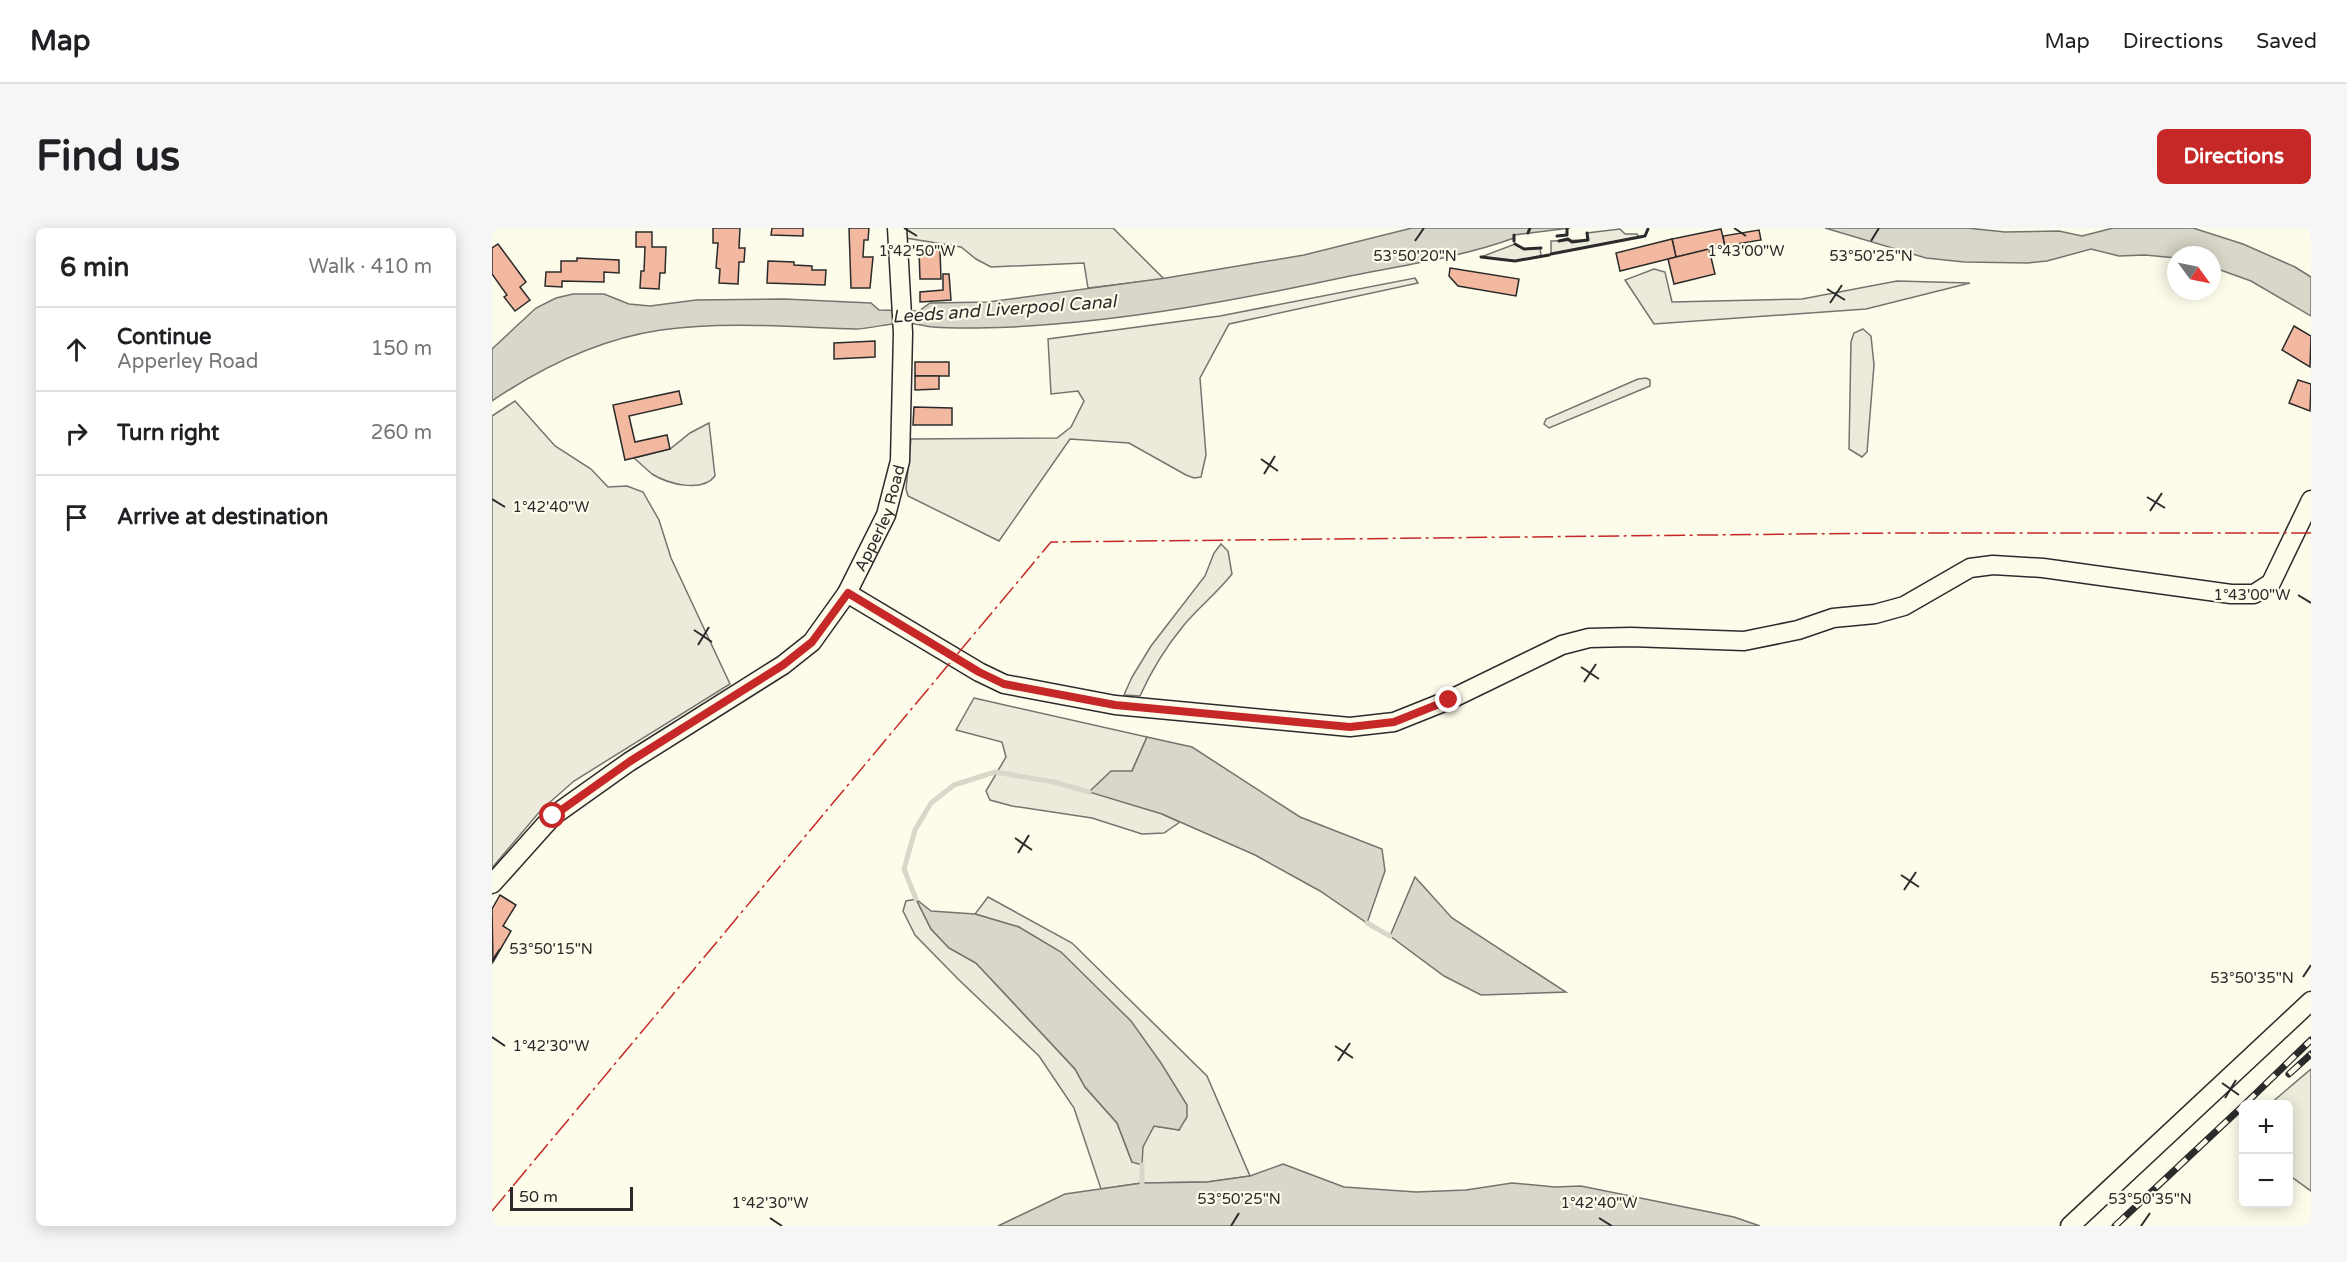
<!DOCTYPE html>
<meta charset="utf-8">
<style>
body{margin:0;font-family:"Varela Round",sans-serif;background:#f6f6f6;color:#202124}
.controls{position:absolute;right:18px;bottom:18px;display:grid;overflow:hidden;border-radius:9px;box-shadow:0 3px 15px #0003}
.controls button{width:54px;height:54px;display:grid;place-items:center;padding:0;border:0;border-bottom:2px solid #e0e0e0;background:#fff;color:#202124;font:30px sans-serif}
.compass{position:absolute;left:1675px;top:18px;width:54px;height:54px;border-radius:50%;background:#fff;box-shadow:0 3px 15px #0003;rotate:123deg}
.scale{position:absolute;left:18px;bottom:15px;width:123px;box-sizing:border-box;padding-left:6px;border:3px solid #2b2b2b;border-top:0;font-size:16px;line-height:21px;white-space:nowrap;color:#2b2b2b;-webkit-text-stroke:4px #fdfbea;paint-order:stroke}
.stop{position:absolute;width:18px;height:18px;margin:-14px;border:4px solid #c62828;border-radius:50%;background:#fff}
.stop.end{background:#c62828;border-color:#fff;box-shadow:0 2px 6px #0008}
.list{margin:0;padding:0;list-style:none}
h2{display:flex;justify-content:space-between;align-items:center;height:78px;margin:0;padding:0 24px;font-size:26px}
h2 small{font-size:20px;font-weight:400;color:#757577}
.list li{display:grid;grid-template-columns:39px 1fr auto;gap:18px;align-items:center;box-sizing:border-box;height:84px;padding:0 24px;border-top:2px solid #e0e0e0}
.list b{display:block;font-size:22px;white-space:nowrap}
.list p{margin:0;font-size:20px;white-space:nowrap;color:#757577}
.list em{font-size:20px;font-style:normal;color:#757577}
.icon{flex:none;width:33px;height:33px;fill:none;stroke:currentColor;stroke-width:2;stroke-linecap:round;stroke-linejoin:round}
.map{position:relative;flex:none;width:1819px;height:998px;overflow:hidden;border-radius:9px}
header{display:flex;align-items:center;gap:36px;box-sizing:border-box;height:84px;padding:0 30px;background:#fff;border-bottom:2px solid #e0e0e0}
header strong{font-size:28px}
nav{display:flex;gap:33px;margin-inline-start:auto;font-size:21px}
.intro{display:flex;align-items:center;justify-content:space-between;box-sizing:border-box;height:144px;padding:0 36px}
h1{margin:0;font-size:42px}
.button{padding:15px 27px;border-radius:9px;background:#c62828;color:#fff;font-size:21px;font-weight:700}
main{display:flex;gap:36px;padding:0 36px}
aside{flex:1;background:#fff;border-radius:9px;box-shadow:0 3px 15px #0003}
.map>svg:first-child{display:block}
.green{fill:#ecebdb;stroke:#74746e;stroke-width:1.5}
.water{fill:#d8d7c9;stroke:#74746e;stroke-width:1.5}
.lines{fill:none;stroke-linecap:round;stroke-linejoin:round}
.stream{stroke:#d8d7c9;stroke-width:5}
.building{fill:#f2b8a0;stroke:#2b2b2b;stroke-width:1.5}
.minor-casing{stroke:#2b2b2b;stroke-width:21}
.minor{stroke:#fdfbea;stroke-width:18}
.rail-casing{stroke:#2b2b2b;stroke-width:7}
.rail{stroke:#fdfbea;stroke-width:4.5;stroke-dasharray:14;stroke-linecap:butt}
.wall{stroke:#2b2b2b;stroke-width:3}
.power{stroke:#c62828;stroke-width:1.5;stroke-dasharray:21 4.5 3 4.5;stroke-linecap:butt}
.route{stroke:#c62828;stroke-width:8}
.ticks{fill:none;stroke:#2b2b2b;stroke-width:2}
.labels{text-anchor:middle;stroke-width:4.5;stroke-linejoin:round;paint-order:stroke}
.street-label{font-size:16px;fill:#2b2b2b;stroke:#fdfbea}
.water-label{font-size:18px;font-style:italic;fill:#2b2b2b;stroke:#fdfbea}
.ticks-label{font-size:15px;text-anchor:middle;fill:#2b2b2b;stroke:#fdfbea;stroke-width:4.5;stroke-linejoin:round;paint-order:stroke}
</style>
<header>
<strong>Map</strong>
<nav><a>Map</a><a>Directions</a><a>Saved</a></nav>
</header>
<div class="intro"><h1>Find us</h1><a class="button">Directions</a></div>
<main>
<aside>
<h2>6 min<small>Walk · 410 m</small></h2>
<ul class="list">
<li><svg class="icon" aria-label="ahead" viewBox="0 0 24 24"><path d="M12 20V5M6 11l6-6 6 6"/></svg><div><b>Continue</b><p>Apperley Road</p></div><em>150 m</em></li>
<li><svg class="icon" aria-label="right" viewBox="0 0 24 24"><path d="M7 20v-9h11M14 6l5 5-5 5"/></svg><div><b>Turn right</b></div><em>260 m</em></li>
<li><svg class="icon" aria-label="arrive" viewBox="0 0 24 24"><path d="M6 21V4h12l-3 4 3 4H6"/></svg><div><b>Arrive at destination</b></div></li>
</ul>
</aside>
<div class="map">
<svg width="1819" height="998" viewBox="0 0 1819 998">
<rect width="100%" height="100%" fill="#fdfbea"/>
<!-- green -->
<g class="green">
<polygon points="414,0 621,0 672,51 596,60 592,35 499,39 484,31 469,19 414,10"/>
<polygon points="1128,1 1133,6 1145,6 1147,9 1059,26 1059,13 1095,12 1095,5"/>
<polygon points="1023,16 1032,21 1048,20 1049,28 1023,33 989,29"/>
<polygon points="1162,41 1173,44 1180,74 1310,71 1405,53 1478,55 1374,81 1162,96 1133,52"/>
<polygon points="923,50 926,55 737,96 708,150 714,227 709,249 702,250 694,247 637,215 578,211 507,313 416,268 414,261 419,211 565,210 579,199 592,173 586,163 559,166 556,111 728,88"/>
<polygon points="1371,101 1379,108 1382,137 1375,224 1370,229 1357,221 1359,114 1362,105"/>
<polygon points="1154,150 1158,152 1158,158 1057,200 1052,196 1054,191 1146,151"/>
<polygon points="23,173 63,218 99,241 116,259 135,258 151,264 167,292 179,330 238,456 82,553 49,582 0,640 0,188"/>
<path d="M217,195l6,53c-13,17 -47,8 -63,-2 -6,-5 -12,-11 -18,-16l36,-9 20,-16z"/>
<path d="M729,316l7,7 4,23c-15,19 -33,33 -48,51 -18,22 -33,46 -44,71l-16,-1 8,-18 19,-31 54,-70 9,-23z"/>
<polygon points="482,470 655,509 640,543 670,586 688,594 672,605 650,606 600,590 520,578 498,572 494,563 514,529 510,514 464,502"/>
<polygon points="496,669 580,715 715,848 758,948 715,954 650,955 609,961 582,880 547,828 466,751 423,707 411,683 414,673 424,671 439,701 457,720 484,735 583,841 593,859 625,895 640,934 662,898 687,902 527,699 483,686"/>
<polygon points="1819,841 1819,963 1797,947 1796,876 1778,876"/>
</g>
<!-- water -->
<g class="water">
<path d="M920,0h158l-56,7v3c-52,19 -109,27 -164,38 -112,24 -223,45 -338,51 -25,1 -53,2 -79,0 -8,0 -17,-4 -26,-4 -17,-1 -34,6 -52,6 -64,-2 -130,-8 -194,1 -61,9 -119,37 -169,71v-52l44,-41 20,-10 17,-4h31l25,10 21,2 46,-6 88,-1 87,4 8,7 40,1 11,-8 58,-1 178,-24 138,-23z"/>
<polygon points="1333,0 1475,0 1513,4 1567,3 1590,8 1621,0 1701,0 1751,16 1803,39 1819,49 1819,88 1759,53 1720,39 1720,27 1684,27 1684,30 1653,27 1627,28 1599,21 1555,33 1536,35 1472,34 1434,30"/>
<polygon points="655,509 700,519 808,589 890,621 893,643 875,695 828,663 763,627 670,586 597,564 619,543 640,543"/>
<polygon points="923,649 960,690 1074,764 989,767 952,748 898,708"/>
<polygon points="424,671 439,683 483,686 527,699 569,724 639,793 669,835 695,877 695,889 687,902 662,898 651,919 650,937 640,934 625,895 593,859 583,841 484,735 457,720 439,701"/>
<polygon points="791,936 852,959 924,964 974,962 1020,955 1063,959 1089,958 1242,989 1268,998 506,998 573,966 650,955 715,954 758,948"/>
</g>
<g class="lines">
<!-- stream -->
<g class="stream">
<polyline points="424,671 412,641 423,602 439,575 462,557 503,544 562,554 597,564"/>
<polyline points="875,695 898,708"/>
<polyline points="650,937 650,955"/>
</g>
</g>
<!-- building -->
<g class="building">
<polygon points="221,0 248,0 247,20 253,20 252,34 247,34 246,56 227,55 228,41 224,40 226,15 221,15"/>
<polygon points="280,0 311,0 311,8 279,7"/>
<polygon points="357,0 377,0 376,12 372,12 371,29 381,29 378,60 359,60"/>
<polygon points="1229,1 1233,18 1184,29 1180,11"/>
<polygon points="1267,2 1269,12 1233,18 1231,8"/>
<polygon points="144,4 160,4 160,19 174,19 173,45 168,45 167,61 148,60 149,43 152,43 153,19 144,19"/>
<polygon points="1180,11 1184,29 1128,43 1124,25"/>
<polygon points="6,16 34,54 28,59 38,72 23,83 12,69 15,67 0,46 0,20"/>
<polygon points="1217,21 1223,46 1182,56 1176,31"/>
<polygon points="448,22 449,51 428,51 427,23"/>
<polygon points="85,30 127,32 127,45 112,44 112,54 70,53 70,59 53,58 54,44 69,44 69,33 85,33"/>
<polygon points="276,33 302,34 302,37 320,38 320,42 334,42 333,57 275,55"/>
<polygon points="958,40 1027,51 1024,68 966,58 957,48"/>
<polygon points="451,46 457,46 459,72 428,74 428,64 451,62"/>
<polygon points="1802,98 1819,108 1818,139 1790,122"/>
<polygon points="383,113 383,129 342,131 342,115"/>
<rect x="423" y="134" width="34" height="14"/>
<polygon points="423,148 447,148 447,161 423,162"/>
<polygon points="1806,152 1819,156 1818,183 1797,175"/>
<polygon points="187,163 190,176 137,188 143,214 175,207 178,221 133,232 121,177"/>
<polygon points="422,179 460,180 460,197 421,197"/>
<polygon points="8,667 24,677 11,698 19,703 1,734 0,681"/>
</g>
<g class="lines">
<defs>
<g id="minor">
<polyline points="355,365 487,444 512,456 623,477 858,499 902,494 957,472 1070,417 1097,410 1139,409 1252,413 1306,402 1341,390 1383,386 1412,378 1478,340 1501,337 1551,340 1739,366 1762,366 1779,355 1819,272"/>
<path id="s1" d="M0,656l61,-68 76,-54 154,-97 29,-23 35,-49 39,-78 14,-54 3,-128 -6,-105"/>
<polyline points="1578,998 1819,773"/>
</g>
</defs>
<!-- minor casing -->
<use href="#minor" class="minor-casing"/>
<!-- minor -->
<use href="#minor" class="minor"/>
<defs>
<g id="rail">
<polyline points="1797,846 1819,826"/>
<polyline points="1753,876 1819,812"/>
<polyline points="1623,998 1752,877"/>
</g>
</defs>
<!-- rail casing -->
<use href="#rail" class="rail-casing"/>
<!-- rail -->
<use href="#rail" class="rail"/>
<!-- wall -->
<g class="wall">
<polyline points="1036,5 1038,0"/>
<polyline points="1022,7 1022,13"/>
<polyline points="1065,8 1075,7 1075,0"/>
<polyline points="1067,13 1076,11 1080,14 1096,12 1095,5"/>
<polyline points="1023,16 1032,21 1049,20"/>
<polyline points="1059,26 1153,8 1156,1"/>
<polyline points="989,29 1023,33 1057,27"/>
</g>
<!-- power -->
<polyline class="power" points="0,983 559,314 1404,305 1819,305"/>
</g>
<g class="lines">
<!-- route -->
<polyline class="route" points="61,588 137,534 291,437 320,414 356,365 487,444 512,456 623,477 858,499 902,494 957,472"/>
</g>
<!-- ticks -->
<path class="ticks" d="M412,0l13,8M1242,0l12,8M923,13l9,-13M1379,13l8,-13M1335,61l18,11M1338,75l12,-18M769,231l17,12M772,246l11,-18M1655,269l18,11M0,271l13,8M1658,283l12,-18M1806,367l13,8M202,402l18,12M206,417l11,-18M1089,439l18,12M1092,454l12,-18M523,610l17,12M526,625l11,-18M1409,647l18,12M1412,662l12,-18M0,733l8,-12M1811,749l8,-12M0,809l13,9M843,818l18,12M846,833l12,-18M1730,855l17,12M1733,870l11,-18M278,990l12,8M1107,990l13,8M739,998l8,-13M1649,998l9,-13"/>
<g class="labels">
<!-- street labels -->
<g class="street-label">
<text dy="6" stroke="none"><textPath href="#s1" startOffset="546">Apperley Road</textPath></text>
</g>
<!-- water labels -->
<g class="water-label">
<text transform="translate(512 81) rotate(-4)" y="6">Leeds and Liverpool Canal</text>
</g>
</g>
<g class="ticks-label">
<text x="425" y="28">1°42'50"W</text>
<text x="1254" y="28">1°43'00"W</text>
<text x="923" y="33">53°50'20"N</text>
<text x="1379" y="33">53°50'25"N</text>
<text x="59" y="284">1°42'40"W</text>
<text x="1760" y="372">1°43'00"W</text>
<text x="59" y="726">53°50'15"N</text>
<text x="1760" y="755">53°50'35"N</text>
<text x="59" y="823">1°42'30"W</text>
<text x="747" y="976">53°50'25"N</text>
<text x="1658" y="976">53°50'35"N</text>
<text x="278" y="980">1°42'30"W</text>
<text x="1107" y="980">1°42'40"W</text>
</g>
</svg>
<div class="controls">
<button>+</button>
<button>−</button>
</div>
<svg class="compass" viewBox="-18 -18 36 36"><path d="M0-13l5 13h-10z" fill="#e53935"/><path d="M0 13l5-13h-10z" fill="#757577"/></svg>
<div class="scale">50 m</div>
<div class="stop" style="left:61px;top:588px"></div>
<div class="stop end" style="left:957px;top:472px"></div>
</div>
</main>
